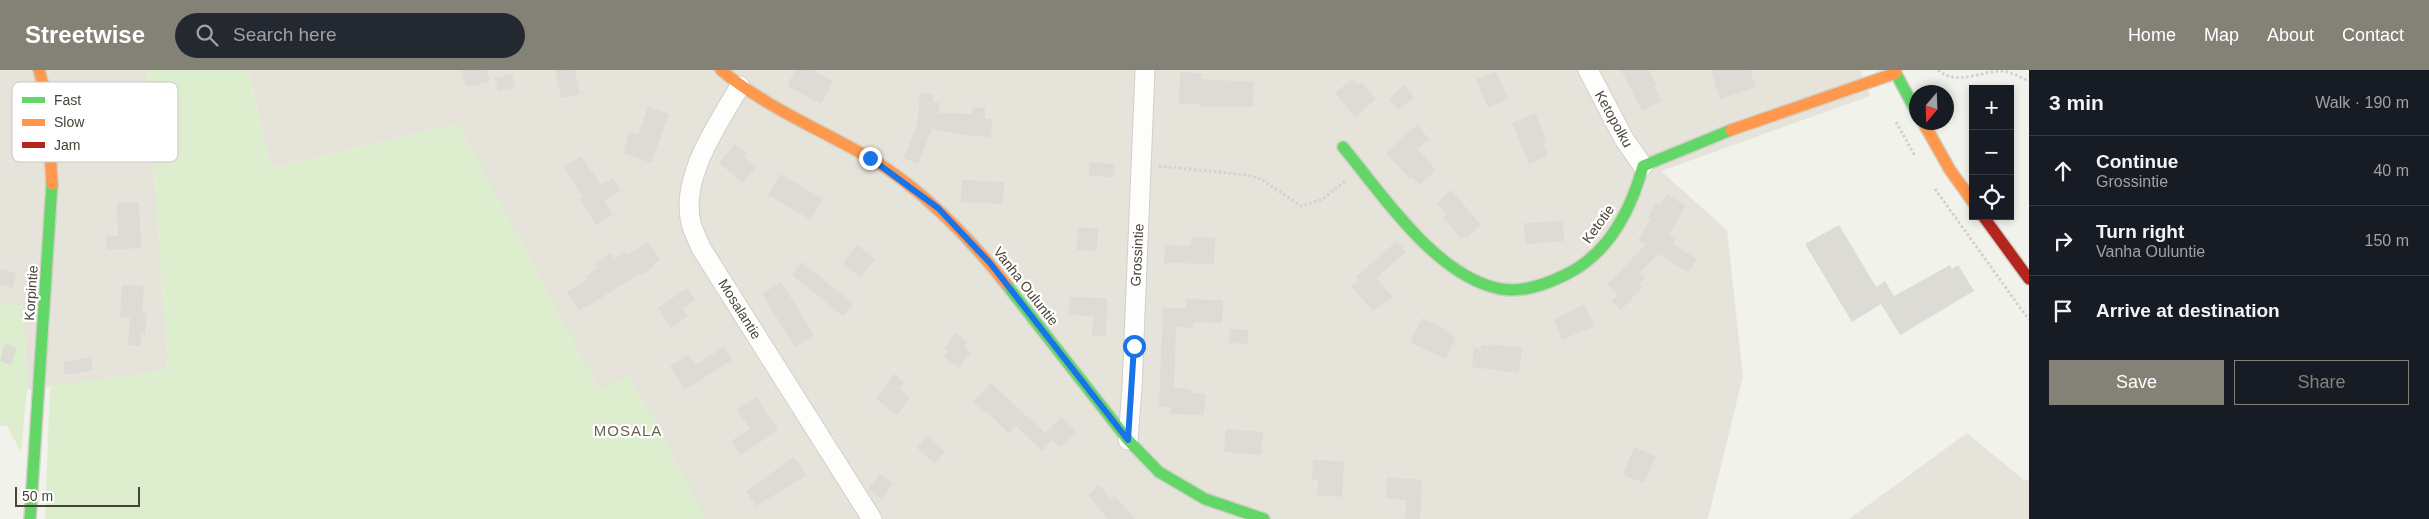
<!DOCTYPE html>
<meta charset="utf-8">
<style>
body{margin:0;font-family:Arial,sans-serif;background:#242831;color:#f1f3f6}
.controls{position:absolute;right:15px;top:15px;display:grid;overflow:hidden;border-radius:0px;box-shadow:0 2px 8px #0003}
.controls button{width:45px;height:45px;display:grid;place-items:center;padding:0;border:0;border-bottom:1px solid #363941;background:#171b24;color:#f1f3f6;font:25px sans-serif}
.compass{position:absolute;left:1909px;top:15px;width:45px;height:45px;border-radius:50%;background:#171b24;box-shadow:0 2px 8px #0003;rotate:199deg}
.scale{position:absolute;left:15px;bottom:12px;width:125px;box-sizing:border-box;padding-left:5px;border:2px solid #494437;border-top:0;font-size:14px;line-height:18px;white-space:nowrap;color:#494437;-webkit-text-stroke:4px #fff;paint-order:stroke}
.stop{position:absolute;width:15px;height:15px;margin:-11px;border:4px solid #1a73e8;border-radius:50%;background:#fff}
.stop.end{background:#1a73e8;border-color:#fff;box-shadow:0 1px 5px #0008}
.list{margin:0;padding:0;list-style:none}
h2{display:flex;justify-content:space-between;align-items:center;height:65px;margin:0;padding:0 20px;font-size:21px}
h2 small{font-size:16px;font-weight:400;color:#9ea1a6}
.list li{display:grid;grid-template-columns:32px 1fr auto;gap:15px;align-items:center;box-sizing:border-box;height:70px;padding:0 20px;border-top:1px solid #363941}
.list b{display:block;font-size:19px;white-space:nowrap}
.list p{margin:0;font-size:16px;white-space:nowrap;color:#9ea1a6}
.list em{font-size:16px;font-style:normal;color:#9ea1a6}
.actions{display:flex;gap:10px;padding:15px 20px}
.actions a{flex:1;padding:11px 0;border:1px solid #848177;border-radius:0px;text-align:center;font-size:18px;color:#848177}
.actions .main{background:#848177;color:#fff}
.icon{flex:none;width:28px;height:28px;fill:none;stroke:currentColor;stroke-width:2;stroke-linecap:round;stroke-linejoin:round}
.map{position:relative;flex:none;width:2029px;height:449px;overflow:hidden}
header{display:flex;align-items:center;gap:30px;box-sizing:border-box;height:70px;padding:0 25px;background:#848177;color:#fff}
header strong{font-size:24px}
nav{display:flex;gap:28px;margin-inline-start:auto;font-size:18px}
.search{width:350px;height:45px;background:#242831;display:flex;align-items:center;gap:12px;box-sizing:border-box;padding:0 18px;border-radius:28px;color:#9ea1a6;font-size:19px}
main{display:flex}
aside{flex:1;background:#171b24}
.map>svg:first-child{display:block}
.residential{fill:#e6e4da}
.green{fill:#dceecd}
.building{fill:#dcdbd5}
.lines{fill:none;stroke-linecap:round;stroke-linejoin:round}
.street-casing{stroke:#d0cfca;stroke-width:21}
.fast-casing{stroke:#d2d0c4;stroke-width:14}
.slow-casing{stroke:#d2d0c4;stroke-width:14}
.jam-casing{stroke:#d2d0c4;stroke-width:14}
.path{stroke:#d2d2cb;stroke-width:3;stroke-dasharray:2.5 2.5;stroke-linecap:butt}
.street{stroke:#fdfdfc;stroke-width:19}
.fast{stroke:#63d668;stroke-width:11}
.slow{stroke:#ff974d;stroke-width:11}
.jam{stroke:#b3261e;stroke-width:11}
.route{stroke:#1a73e8;stroke-width:6}
.labels{text-anchor:middle;stroke-width:4.5;stroke-linejoin:round;paint-order:stroke}
.street-label{font-size:14px;fill:#494437;stroke:#fff}
.neighbourhood-label{font-size:15px;letter-spacing:1px;fill:#6c634e;stroke:#fff}
.key{fill:#fff;stroke:#c8c7c3;stroke-width:1}
.key-label{font-size:14px;fill:#494437}
</style>
<header>
<strong>Streetwise</strong>
<div class="search"><svg class="icon" aria-label="search" viewBox="0 0 24 24"><circle cx="10" cy="10" r="6"/><path d="M15 15l6 6"/></svg>Search here</div>
<nav><a>Home</a><a>Map</a><a>About</a><a>Contact</a></nav>
</header>
<main>
<div class="map">
<svg width="2029" height="449" viewBox="0 0 2029 449">
<rect width="100%" height="100%" fill="#f2f2ed"/>
<!-- residential -->
<g class="residential">
<polygon points="0,0 147,0 168,300 27,320 24,237 0,233"/>
<polygon points="248,0 1860,0 1870,26 1661,101 1727,160 1743,306 1708,449 706,449 629,306 599,320 458,54 271,98"/>
<polygon points="1967,363 2025,411 2029,409 2029,449 1849,449"/>
</g>
<!-- green -->
<g class="green">
<polygon points="147,0 248,0 271,98 458,54 599,319 629,306 706,449 45,449 50,316 168,300"/>
<polygon points="0,233 24,237 27,320 21,382 7,356 0,356"/>
</g>
<!-- building -->
<g class="building">
<polygon points="462,0 487,0 490,12 466,17"/>
<polygon points="555,0 575,0 580,24 561,28"/>
<polygon points="795,0 813,0 833,11 821,34 787,16"/>
<polygon points="1621,0 1649,0 1657,15 1654,17 1661,31 1642,41"/>
<polygon points="1711,0 1750,0 1756,17 1720,29"/>
<polygon points="1496,1 1508,29 1488,38 1476,9"/>
<polygon points="1180,2 1201,3 1201,9 1254,12 1253,37 1200,37 1200,34 1179,34"/>
<polygon points="512,4 515,17 498,21 495,8"/>
<polygon points="1352,9 1358,15 1361,12 1376,29 1355,47 1335,23"/>
<polygon points="1404,15 1414,27 1399,40 1389,29"/>
<polygon points="920,23 934,24 933,32 940,33 939,43 972,44 973,37 985,38 985,49 992,49 991,67 961,65 932,59 918,94 904,88 917,55"/>
<polygon points="648,37 669,44 651,93 624,83 629,62 638,65"/>
<polygon points="1535,43 1545,66 1544,75 1548,86 1529,94 1512,53"/>
<polygon points="1417,55 1429,69 1417,79 1436,100 1419,115 1412,107 1410,109 1386,83"/>
<polygon points="735,74 747,83 744,87 756,97 743,113 719,93"/>
<polygon points="581,86 601,115 613,108 621,120 604,131 613,144 596,155 580,129 583,127 564,97"/>
<polygon points="1090,92 1115,94 1114,107 1089,106"/>
<polygon points="780,104 823,129 811,150 768,125"/>
<polygon points="962,110 1004,112 1003,134 961,132"/>
<polygon points="1451,120 1481,155 1466,168 1465,166 1461,169 1443,147 1446,144 1437,133"/>
<polygon points="1667,124 1686,136 1669,164 1676,169 1673,174 1697,189 1688,202 1658,184 1640,203 1645,208 1638,215 1642,218 1621,240 1611,231 1618,225 1607,215 1645,175 1638,170 1651,148 1648,147 1656,134 1659,136"/>
<polygon points="139,132 141,178 106,180 106,167 118,166 117,133"/>
<polygon points="1563,151 1564,171 1525,174 1524,153"/>
<polygon points="1839,155 1876,217 1885,211 1894,226 1950,195 1952,199 1958,195 1974,221 1900,265 1881,234 1852,252 1805,174"/>
<polygon points="1078,157 1098,159 1097,181 1077,180"/>
<polygon points="1192,167 1215,168 1214,194 1164,193 1165,175 1191,176"/>
<polygon points="1397,171 1406,182 1376,208 1393,227 1373,241 1351,216 1359,210 1356,207"/>
<polygon points="648,172 660,190 653,194 654,196 641,205 640,203 587,237 586,236 579,240 567,222 588,209 586,206 598,198 595,194 611,183 614,189 626,182 628,185"/>
<polygon points="857,175 875,189 860,207 843,193"/>
<polygon points="802,192 853,234 843,246 792,205"/>
<polygon points="0,199 16,203 13,218 0,215"/>
<polygon points="781,212 814,265 795,277 762,224"/>
<polygon points="122,215 144,216 142,243 147,243 145,265 141,264 140,276 128,275 130,248 120,247"/>
<polygon points="687,218 695,230 683,238 688,246 671,258 658,238"/>
<polygon points="1070,227 1107,228 1106,266 1092,265 1093,246 1069,245"/>
<polygon points="1186,229 1223,230 1222,253 1193,252 1193,258 1176,257 1174,316 1176,318 1191,319 1191,323 1205,323 1204,345 1170,344 1170,337 1159,336 1163,238 1186,238"/>
<polygon points="1584,234 1594,256 1562,270 1554,250"/>
<polygon points="1422,248 1448,261 1447,263 1456,268 1445,289 1410,272"/>
<polygon points="1230,259 1248,260 1248,274 1229,273"/>
<polygon points="956,263 968,272 964,277 971,282 959,298 944,287 948,281 944,278"/>
<polygon points="5,273 17,278 11,295 0,291"/>
<polygon points="1491,274 1522,278 1519,303 1472,297 1474,277 1481,280 1481,275 1490,276"/>
<polygon points="724,277 732,290 685,320 670,296 688,285 695,295"/>
<polygon points="91,287 93,300 65,305 63,292"/>
<polygon points="894,304 904,312 899,319 910,328 897,345 876,329"/>
<polygon points="991,313 1045,363 1061,347 1076,361 1060,377 1052,370 1042,381 1016,356 1009,364 986,341 985,343 973,332"/>
<polygon points="756,327 778,360 741,385 731,371 750,359 737,340"/>
<polygon points="1226,359 1263,362 1261,385 1224,382"/>
<polygon points="927,366 945,382 935,394 917,378"/>
<polygon points="1634,377 1656,386 1644,413 1623,405"/>
<polygon points="794,387 807,405 756,436 746,421"/>
<polygon points="1313,390 1344,391 1342,427 1317,425 1318,410 1312,410"/>
<polygon points="880,404 893,414 881,429 868,419"/>
<polygon points="1387,407 1422,410 1420,449 1405,449 1407,430 1386,428"/>
<polygon points="1099,415 1111,429 1115,426 1135,449 1108,449 1088,425"/>
</g>
<g class="lines">
<defs>
<g id="street">
<polyline points="1588,0 1624,69 1643,96"/>
<path d="M740,16c-22,38 -60,91 -49,137 2,8 7,17 10,25l171,271"/>
<polyline points="1128,370 1132,318 1145,0"/>
</g>
<g id="fast">
<polyline points="1894,0 1916,41"/>
<path d="M1343,77c40,48 93,130 158,142 23,4 46,-5 66,-15 42,-21 64,-64 76,-108l88,-36"/>
<polyline points="1006,214 1128,370 1159,402 1205,429 1264,449"/>
<polyline points="30,449 52,114"/>
</g>
<g id="slow">
<polyline points="39,0 47,31 52,114"/>
<path d="M721,0c43,36 98,59 147,87 52,30 101,80 138,127"/>
<polyline points="1923,52 1950,100 1973,132"/>
<polyline points="1731,60 1896,3"/>
</g>
<polyline id="jam" points="1983,146 2029,209"/>
</defs>
<!-- street casing -->
<use href="#street" class="street-casing"/>
<!-- fast casing -->
<use href="#fast" class="fast-casing"/>
<!-- slow casing -->
<use href="#slow" class="slow-casing"/>
<!-- jam casing -->
<use href="#jam" class="jam-casing"/>
<!-- path -->
<g class="path">
<path d="M1938,0c19,17 45,0 65,1 9,1 18,7 26,10"/>
<polyline points="1896,52 1915,86"/>
<polyline points="1159,96 1247,105 1261,109 1301,136 1323,129 1345,111"/>
<polyline points="1935,119 2029,250"/>
</g>
<!-- street -->
<use href="#street" class="street"/>
<!-- fast -->
<use href="#fast" class="fast"/>
<!-- slow -->
<use href="#slow" class="slow"/>
<!-- jam -->
<use href="#jam" class="jam"/>
</g>
<g class="lines">
<!-- route -->
<polyline class="route" points="870,88 938,138 990,193 1128,370 1134,276"/>
</g>
<g class="labels">
<!-- street labels -->
<g class="street-label">
<text transform="translate(1614 49) rotate(61)" y="5">Ketopolku</text>
<text transform="translate(1598 154) rotate(-54)" y="5">Ketotie</text>
<text transform="translate(1137 185) rotate(-87)" y="5">Grossintie</text>
<text transform="translate(1026 216) rotate(52)" y="5">Vanha Ouluntie</text>
<text transform="translate(31 223) rotate(-86)" y="5">Korpintie</text>
<text transform="translate(740 239) rotate(58)" y="5">Mosalantie</text>
</g>
<!-- neighbourhood labels -->
<g class="neighbourhood-label">
<text x="628" y="366">MOSALA</text>
</g>
</g>
<!-- legend -->
<rect x="12" y="12" width="166" height="80" rx="8" class="key"/>
<rect x="22" y="27" width="23" height="6" fill="#63d668"/>
<rect x="22" y="49" width="23" height="7" fill="#ff974d"/>
<rect x="22" y="72" width="23" height="6" fill="#b3261e"/>
<g class="key-label">
<text x="54" y="35">Fast</text>
<text x="54" y="57">Slow</text>
<text x="54" y="80">Jam</text>
</g>
</svg>
<div class="controls">
<button>+</button>
<button>−</button>
<button><svg class="icon" aria-label="locate" viewBox="0 0 24 24"><circle cx="12" cy="12" r="6"/><path d="M12 2v4M12 18v4M2 12h4M18 12h4"/></svg></button>
</div>
<svg class="compass" viewBox="-18 -18 36 36"><path d="M0-13l5 13h-10z" fill="#e53935"/><path d="M0 13l5-13h-10z" fill="#9ea1a6"/></svg>
<div class="scale">50 m</div>
<div class="stop" style="left:1134px;top:276px"></div>
<div class="stop end" style="left:870px;top:88px"></div>
</div>
<aside>
<h2>3 min<small>Walk · 190 m</small></h2>
<ul class="list">
<li><svg class="icon" aria-label="ahead" viewBox="0 0 24 24"><path d="M12 20V5M6 11l6-6 6 6"/></svg><div><b>Continue</b><p>Grossintie</p></div><em>40 m</em></li>
<li><svg class="icon" aria-label="right" viewBox="0 0 24 24"><path d="M7 20v-9h11M14 6l5 5-5 5"/></svg><div><b>Turn right</b><p>Vanha Ouluntie</p></div><em>150 m</em></li>
<li><svg class="icon" aria-label="arrive" viewBox="0 0 24 24"><path d="M6 21V4h12l-3 4 3 4H6"/></svg><div><b>Arrive at destination</b></div></li>
</ul>
<div class="actions"><a class="main">Save</a><a>Share</a></div>
</aside>
</main>
